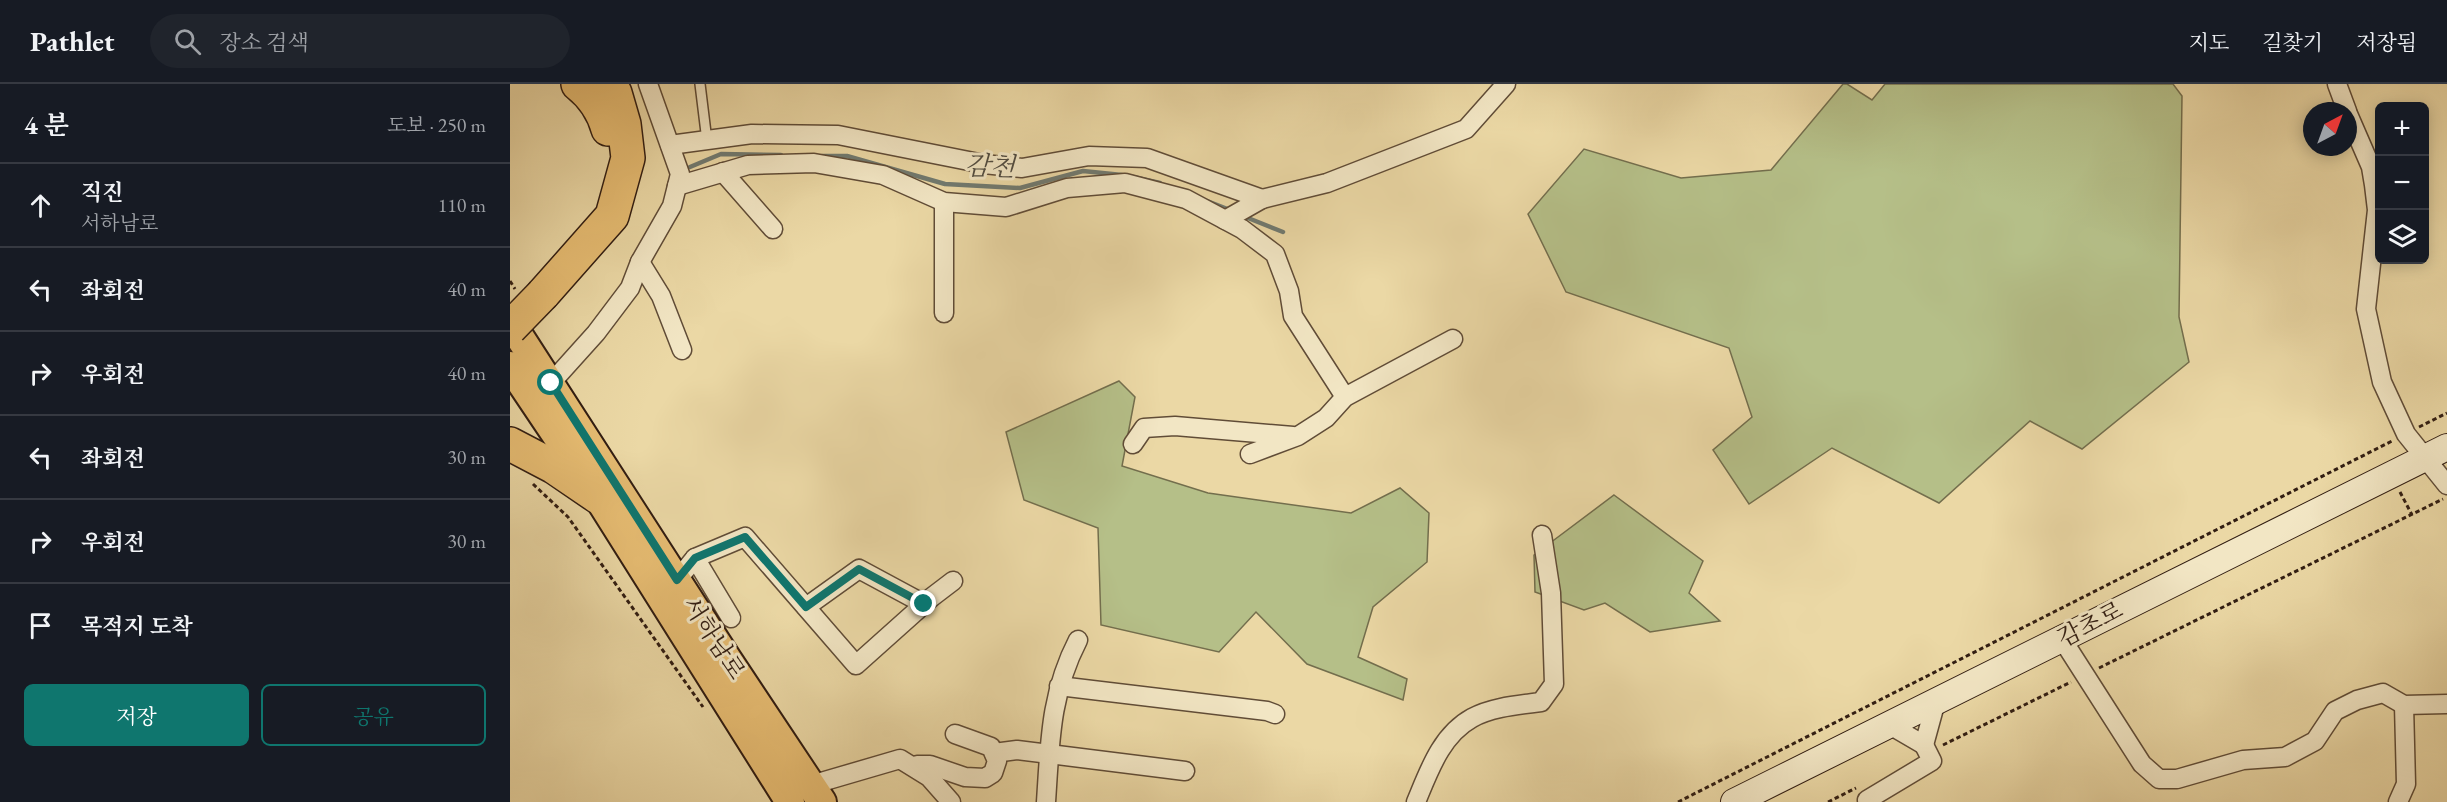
<!DOCTYPE html>
<html lang="ko">
<meta charset="utf-8">
<style>
body{margin:0;font-family:"EB Garamond","Noto Serif KR",serif;background:#20242c;color:#f1f3f6}
.controls{position:absolute;right:18px;top:18px;display:grid;overflow:hidden;border-radius:9px;box-shadow:0 3px 15px #0003}
.controls button{width:54px;height:54px;display:grid;place-items:center;padding:0;border:0;border-bottom:2px solid #363941;background:#171b24;color:#f1f3f6;font:30px sans-serif}
.compass{position:absolute;left:1793px;top:18px;width:54px;height:54px;border-radius:50%;background:#171b24;box-shadow:0 3px 15px #0003;rotate:41deg}
.stop{position:absolute;width:18px;height:18px;margin:-14px;border:4px solid #0f766e;border-radius:50%;background:#fff}
.stop.end{background:#0f766e;border-color:#fff;box-shadow:0 2px 6px #0008}
.list{margin:0;padding:0;list-style:none}
h2{display:flex;justify-content:space-between;align-items:center;height:78px;margin:0;padding:0 24px;font-size:26px}
h2 small{font-size:20px;font-weight:400;color:#9ea1a6}
.list li{display:grid;grid-template-columns:39px 1fr auto;gap:18px;align-items:center;box-sizing:border-box;height:84px;padding:0 24px;border-top:2px solid #363941}
.list b{display:block;font-size:22px;white-space:nowrap}
.list p{margin:0;font-size:20px;white-space:nowrap;color:#9ea1a6}
.list em{font-size:20px;font-style:normal;color:#9ea1a6}
.actions{display:flex;gap:12px;padding:18px 24px}
.actions a{flex:1;padding:14px 0;border:2px solid #0f766e;border-radius:9px;text-align:center;font-size:21px;color:#0f766e}
.actions .main{background:#0f766e;color:#fff}
.icon{flex:none;width:33px;height:33px;fill:none;stroke:currentColor;stroke-width:2;stroke-linecap:round;stroke-linejoin:round}
.map{position:relative;flex:none;width:1937px;height:718px;overflow:hidden}
header{display:flex;align-items:center;gap:36px;box-sizing:border-box;height:84px;padding:0 30px;background:#171b24;border-bottom:2px solid #363941}
header strong{font-size:28px}
nav{display:flex;gap:33px;margin-inline-start:auto;font-size:21px}
.search{width:420px;height:54px;background:#20242c;display:flex;align-items:center;gap:15px;box-sizing:border-box;padding:0 21px;border-radius:33px;color:#9ea1a6;font-size:22px}
main{display:flex}
aside{flex:1;background:#171b24}
.map>svg:first-child{display:block}
.green{fill:#b5bf88;stroke:#736e4d;stroke-width:1.5}
.lines{fill:none;stroke-linecap:round;stroke-linejoin:round}
.stream{stroke:#717a70;stroke-width:4.5}
.lane-casing{stroke:#604c37;stroke-width:12}
.street-casing{stroke:#604c37;stroke-width:21}
.secondary-casing{stroke:#311d12;stroke-width:28}
.primary-casing{stroke:#311d12;stroke-width:32}
.highway-casing{stroke:#311d12;stroke-width:36}
.path{stroke:#311d12;stroke-width:3;stroke-dasharray:4.5 3;stroke-linecap:butt}
.lane{stroke:#f2e6c4;stroke-width:9}
.street{stroke:#f2e6c4;stroke-width:18}
.secondary{stroke:#f2e6c4;stroke-width:26}
.primary{stroke:#e6bc72;stroke-width:28}
.highway{stroke:#e6bc72;stroke-width:33}
.highway-bridge-casing{stroke:#311d12;stroke-width:36;stroke-linecap:butt}
.highway-bridge{stroke:#e6bc72;stroke-width:33}
.route{stroke:#0f766e;stroke-width:8}
.labels{text-anchor:middle;stroke-width:6;stroke-linejoin:round;paint-order:stroke}
.street-label{font-size:24px;fill:#311d12;stroke:#f2e6c4}
.water-label{font-size:26px;font-style:italic;fill:#514c41;stroke:#f2e6c4}
</style>
<header>
<strong>Pathlet</strong>
<div class="search"><svg class="icon" aria-label="search" viewBox="0 0 24 24"><circle cx="10" cy="10" r="6"/><path d="M15 15l6 6"/></svg>장소 검색</div>
<nav><a>지도</a><a>길찾기</a><a>저장됨</a></nav>
</header>
<main>
<aside>
<h2>4 분<small>도보 · 250 m</small></h2>
<ul class="list">
<li><svg class="icon" aria-label="ahead" viewBox="0 0 24 24"><path d="M12 20V5M6 11l6-6 6 6"/></svg><div><b>직진</b><p>서하남로</p></div><em>110 m</em></li>
<li><svg class="icon" aria-label="left" viewBox="0 0 24 24"><path d="M17 20v-9H6M10 6l-5 5 5 5"/></svg><div><b>좌회전</b></div><em>40 m</em></li>
<li><svg class="icon" aria-label="right" viewBox="0 0 24 24"><path d="M7 20v-9h11M14 6l5 5-5 5"/></svg><div><b>우회전</b></div><em>40 m</em></li>
<li><svg class="icon" aria-label="left" viewBox="0 0 24 24"><path d="M17 20v-9H6M10 6l-5 5 5 5"/></svg><div><b>좌회전</b></div><em>30 m</em></li>
<li><svg class="icon" aria-label="right" viewBox="0 0 24 24"><path d="M7 20v-9h11M14 6l5 5-5 5"/></svg><div><b>우회전</b></div><em>30 m</em></li>
<li><svg class="icon" aria-label="arrive" viewBox="0 0 24 24"><path d="M6 21V4h12l-3 4 3 4H6"/></svg><div><b>목적지 도착</b></div></li>
</ul>
<div class="actions"><a class="main">저장</a><a>공유</a></div>
</aside>
<div class="map">
<svg width="1937" height="718" viewBox="0 0 1937 718">
<rect width="100%" height="100%" fill="#ebd8a5"/>
<filter id="stains"><feTurbulence type="fractalNoise" baseFrequency=".00333" numOctaves="4"/><feColorMatrix values="0 0 0 0 .2 0 0 0 0 .09 0 0 0 0 .02 0 0 0 .5 -.17"/></filter>
<radialGradient id="worn" r=".72"><stop offset=".6" stop-color="#630" stop-opacity="0"/><stop offset="1" stop-color="#630" stop-opacity=".3"/></radialGradient>
<!-- green -->
<g class="green">
<polygon points="1333,0 1337,0 1362,16 1375,0 1663,0 1672,12 1669,233 1679,278 1572,365 1520,337 1429,419 1322,364 1239,420 1203,366 1242,333 1219,264 1056,208 1018,130 1074,65 1171,94 1261,86"/>
<polygon points="609,297 625,313 612,382 698,409 841,429 890,404 919,429 917,478 863,523 848,573 897,595 893,616 797,580 746,528 709,568 591,541 588,444 514,416 496,348"/>
<polygon points="1104,411 1193,477 1179,509 1210,537 1140,548 1095,519 1074,526 1025,508 1024,471"/>
</g>
<g class="lines">
<!-- stream -->
<g class="stream">
<polyline points="312,72 337,72 435,100 510,104 573,87 612,91"/>
<polyline points="180,83 211,70 271,71"/>
<polyline points="623,93 650,99"/>
<polyline points="697,117 720,126"/>
<polyline points="733,132 773,148"/>
</g>
<defs>
<polyline id="lane" points="190,0 197,57"/>
<g id="street">
<polyline points="1827,0 1837,27"/>
<polyline points="1838,30 1861,83 1864,101 1867,126 1856,225 1872,298 1896,350 1937,401"/>
<polyline points="160,61 242,50 328,51 474,80 512,84 579,72 637,74 752,115"/>
<polyline points="213,88 263,145"/>
<polyline points="167,102 238,81 304,79 373,91 434,118 496,123 557,104 615,99 676,115 732,145 765,170 779,207 783,232 835,313"/>
<polyline points="434,118 434,229"/>
<polyline points="715,136 752,115 817,99 956,45 996,0"/>
<polyline points="130,178 151,212 172,266"/>
<polyline points="41,299 86,249 120,204 130,178 162,122 170,90 138,0"/>
<polyline points="623,360 634,344 665,342 783,352"/>
<polyline points="740,370 788,352 816,334 835,313 943,255"/>
<polyline points="185,474 221,534"/>
<polyline points="167,496 185,474 235,453 346,581 422,513 443,497"/>
<polyline points="296,523 349,485 414,520"/>
<polyline points="1552,555 1632,680 1649,695 1667,695 1733,676 1775,673 1805,657 1825,627 1847,616 1873,609 1894,621 1937,620"/>
<polyline points="549,602 757,627 765,630"/>
<polyline points="1378,640 1414,661 1426,617"/>
<polyline points="484,669 507,666 675,687"/>
<polyline points="407,681 420,681 455,693 475,694 483,689 487,677 481,663 445,650"/>
<polyline points="301,701 390,675 419,693 441,718"/>
<path d="M536,718c4,-59 4,-108 32,-162"/>
<path d="M906,718c13,-31 25,-67 56,-84 20,-11 47,-13 69,-16l13,-18 -3,-91 -9,-58"/>
<polyline points="1358,718 1357,716 1422,677 1414,661"/>
<polyline points="1888,718 1896,700 1894,621"/>
</g>
<polyline id="secondary" points="1224,718 1937,363"/>
<g id="primary">
<polyline points="0,238 217,575 312,718"/>
<polyline points="0,282 88,413 280,718"/>
</g>
<g id="highway">
<path d="M68,0c15,12 25,27 30,45"/>
<polyline points="33,210 102,132 118,74 114,40 105,9 99,0"/>
<polyline points="0,360 44,383 88,413"/>
</g>
</defs>
<!-- lane casing -->
<use href="#lane" class="lane-casing"/>
<!-- street casing -->
<use href="#street" class="street-casing"/>
<!-- secondary casing -->
<use href="#secondary" class="secondary-casing"/>
<!-- primary casing -->
<use href="#primary" class="primary-casing"/>
<!-- highway casing -->
<use href="#highway" class="highway-casing"/>
<!-- path -->
<g class="path">
<polyline points="0,197 5,205"/>
<polyline points="1909,343 1937,329"/>
<polyline points="23,400 58,433 193,623"/>
<polyline points="1890,408 1902,431"/>
<polyline points="1589,584 1933,415"/>
<polyline points="1433,661 1561,598"/>
<polyline points="1168,718 1882,357"/>
<polyline points="1318,718 1346,704"/>
</g>
<!-- lane -->
<use href="#lane" class="lane"/>
<!-- street -->
<use href="#street" class="street"/>
<!-- secondary -->
<use href="#secondary" class="secondary"/>
<!-- primary -->
<use href="#primary" class="primary"/>
<!-- highway -->
<use href="#highway" class="highway"/>
<defs>
<polyline id="highway-bridge" points="0,244 33,210"/>
</defs>
<!-- highway-bridge casing -->
<use href="#highway-bridge" class="highway-bridge-casing"/>
<!-- highway-bridge -->
<use href="#highway-bridge" class="highway-bridge"/>
</g>
<g class="lines">
<!-- route -->
<polyline class="route" points="41,299 167,496 185,474 235,453 296,523 349,485 414,520"/>
</g>
<g class="labels">
<!-- street labels -->
<g class="street-label">
<text transform="translate(1580 540) rotate(-27)" y="8">감초로</text>
<text transform="translate(204 554) rotate(57)" y="8">서하남로</text>
</g>
<!-- water labels -->
<g class="water-label">
<text transform="translate(480 82) rotate(2)" y="9">감천</text>
</g>
</g>
<rect width="100%" height="100%" filter="url(#stains)"/>
<rect width="100%" height="100%" fill="url(#worn)"/>
</svg>
<div class="controls">
<button>+</button>
<button>−</button>
<button><svg class="icon" aria-label="layers" viewBox="0 0 24 24"><path d="M12 4l9 5-9 5-9-5zM3 14l9 5 9-5"/></svg></button>
</div>
<svg class="compass" viewBox="-18 -18 36 36"><path d="M0-13l5 13h-10z" fill="#e53935"/><path d="M0 13l5-13h-10z" fill="#9ea1a6"/></svg>
<div class="stop" style="left:41px;top:299px"></div>
<div class="stop end" style="left:414px;top:520px"></div>
</div>
</main>
